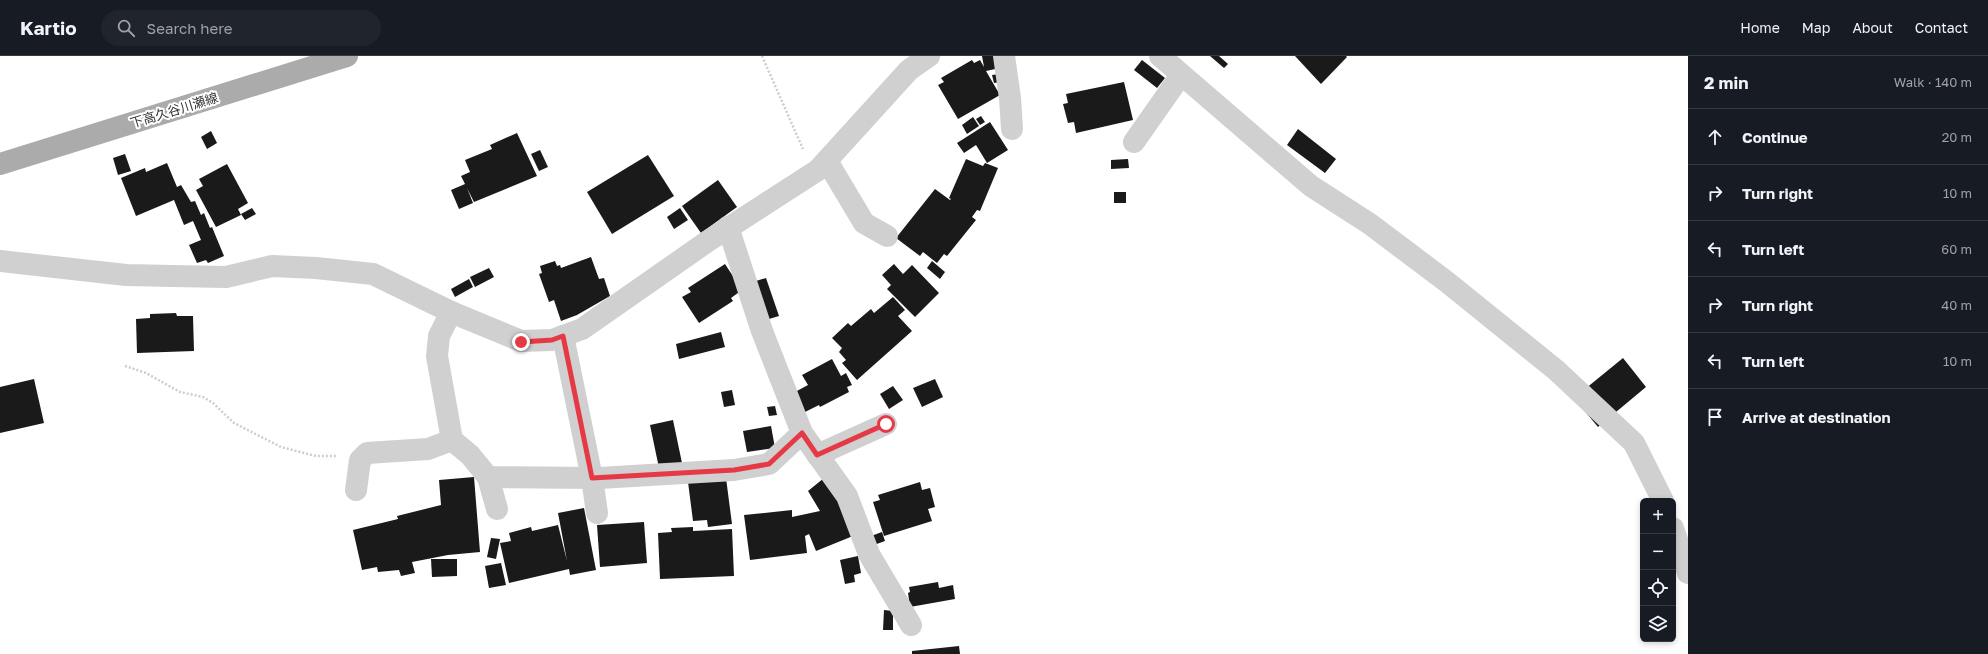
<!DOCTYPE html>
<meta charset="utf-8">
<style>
body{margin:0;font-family:"Golos Text","Noto Sans JP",sans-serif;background:#20242c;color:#f1f3f6}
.controls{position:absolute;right:12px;bottom:12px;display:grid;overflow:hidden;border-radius:6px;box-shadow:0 2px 6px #0003}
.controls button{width:36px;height:36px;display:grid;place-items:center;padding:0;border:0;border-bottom:1px solid #363941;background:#171b24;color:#f1f3f6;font:20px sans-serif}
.stop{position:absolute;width:12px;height:12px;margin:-9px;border:3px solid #e63946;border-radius:50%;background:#fff}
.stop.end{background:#e63946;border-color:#fff;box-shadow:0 1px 4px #0008}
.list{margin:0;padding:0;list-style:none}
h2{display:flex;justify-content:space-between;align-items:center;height:52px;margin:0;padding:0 16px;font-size:17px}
h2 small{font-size:13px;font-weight:400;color:#9ea1a6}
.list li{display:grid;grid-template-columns:26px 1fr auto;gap:12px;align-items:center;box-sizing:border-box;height:56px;padding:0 16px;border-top:1px solid #363941}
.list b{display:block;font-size:15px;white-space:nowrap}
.list em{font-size:13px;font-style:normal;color:#9ea1a6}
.icon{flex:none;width:22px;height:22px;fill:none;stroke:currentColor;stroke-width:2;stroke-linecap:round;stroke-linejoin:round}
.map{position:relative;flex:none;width:1688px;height:598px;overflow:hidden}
header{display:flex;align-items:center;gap:24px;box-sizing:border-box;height:56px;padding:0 20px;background:#171b24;border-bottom:1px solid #363941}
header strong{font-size:19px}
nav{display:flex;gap:22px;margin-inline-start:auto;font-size:14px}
.search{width:280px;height:36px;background:#20242c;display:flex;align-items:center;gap:10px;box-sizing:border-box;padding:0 14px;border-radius:22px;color:#9ea1a6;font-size:15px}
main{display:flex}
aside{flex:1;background:#171b24}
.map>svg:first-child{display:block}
.building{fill:#1a1a1a}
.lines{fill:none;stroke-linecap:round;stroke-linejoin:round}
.path{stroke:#cdcdcd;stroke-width:2.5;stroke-dasharray:2 2;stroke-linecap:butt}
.minor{stroke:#d0d0d0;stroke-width:22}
.major{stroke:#ababab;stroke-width:22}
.route{stroke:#e63946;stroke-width:5}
.labels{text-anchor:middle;stroke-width:4;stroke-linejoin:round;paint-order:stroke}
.street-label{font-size:13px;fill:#333;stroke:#fff}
</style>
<header>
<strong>Kartio</strong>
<div class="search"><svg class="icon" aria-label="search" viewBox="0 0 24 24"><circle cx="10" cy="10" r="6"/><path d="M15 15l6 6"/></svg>Search here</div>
<nav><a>Home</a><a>Map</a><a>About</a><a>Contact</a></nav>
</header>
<main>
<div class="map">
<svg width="1688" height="598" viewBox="0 0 1688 598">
<rect width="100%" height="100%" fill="#fff"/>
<!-- building -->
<g class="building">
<polygon points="982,0 998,0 1000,12 986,15 1000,39 958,63 938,29 944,26 941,22 972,4 974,7 980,4 984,11"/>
<polygon points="1210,0 1219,0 1228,8 1224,12"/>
<polygon points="1295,0 1346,0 1347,1 1321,28"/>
<polygon points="1142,4 1165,22 1157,32 1134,14"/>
<polygon points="999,18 1001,26 994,27 992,19"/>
<polygon points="1124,26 1133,64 1076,77 1074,66 1068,67 1063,48 1068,47 1066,38"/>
<polygon points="981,60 985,66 980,69 976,63"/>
<polygon points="973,61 979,70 967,78 962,69"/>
<polygon points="990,66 1008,94 987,107 976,89 964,97 957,87"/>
<polygon points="1298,73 1336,103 1325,117 1287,89"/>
<polygon points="211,75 217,87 207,93 201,81"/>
<polygon points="517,77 537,120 474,146 467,132 473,147 459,153 451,134 465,128 461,120 470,116 465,104 492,93 490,89"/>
<polygon points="540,94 548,111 539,115 531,98"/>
<polygon points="125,98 131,115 118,119 113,102"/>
<polygon points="648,99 674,140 612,178 587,136"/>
<polygon points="966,103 983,110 985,107 998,112 980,155 977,154 972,161 976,164 947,200 944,198 937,207 923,196 920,200 896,182 935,133 950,144 951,143 949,142"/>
<polygon points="1128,103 1129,112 1111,113 1111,104"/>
<polygon points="167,107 177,131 181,129 191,146 195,145 201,159 204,157 210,172 212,171 224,200 208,207 206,204 197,207 189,189 201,184 193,165 184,169 174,144 136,160 121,122 145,112 146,116"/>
<polygon points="227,108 248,147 238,153 241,159 216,171 196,134 203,130 199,123"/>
<polygon points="718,124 737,151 701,177 682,150"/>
<rect x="1114" y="136" width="12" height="11"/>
<polygon points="252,152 256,158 245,164 241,158"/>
<polygon points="680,152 688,164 674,173 667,161"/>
<polygon points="591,201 599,223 604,222 610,240 577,259 561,265 554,244 549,246 539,218 542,217 540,210 555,205 557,210 560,209 561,212"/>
<polygon points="932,205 945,216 940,223 927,212"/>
<polygon points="725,208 742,234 731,242 733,245 699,267 682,241 691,236 688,232"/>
<polygon points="894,208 903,218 912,209 939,237 915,261 887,233 891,229 882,219"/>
<polygon points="489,212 494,221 475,231 470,221"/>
<polygon points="766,222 779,260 769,263 756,225"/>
<polygon points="469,223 473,231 455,241 451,233"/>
<polygon points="893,241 905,254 898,260 912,275 857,324 842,307 846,304 839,296 842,292 832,282 848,267 851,270 871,253 874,257"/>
<polygon points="176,257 177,260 193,260 194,295 137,297 136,263 150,262 150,258"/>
<polygon points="721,276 725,291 679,303 676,288"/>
<polygon points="1623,302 1646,331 1598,371 1574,342"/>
<polygon points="832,303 841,320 846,317 852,329 847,331 849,336 820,351 819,349 805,356 795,336 808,329 802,319"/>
<polygon points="34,323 44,367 0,377 0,331"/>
<polygon points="935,323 943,341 922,351 913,332"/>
<polygon points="893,330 903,344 889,353 880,338"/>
<polygon points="732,334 735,349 724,351 721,336"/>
<polygon points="775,350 777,359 769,360 767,351"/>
<polygon points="673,364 682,407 659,412 650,369"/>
<polygon points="771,370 775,392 747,396 743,375"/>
<polygon points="474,421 480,496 448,499 412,506 415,517 401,520 399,514 378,516 377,511 362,514 353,474 398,463 397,460 441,449 439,424"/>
<polygon points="726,422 732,468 708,471 707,464 693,465 688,426"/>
<polygon points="824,422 839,445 853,480 816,495 809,478 805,480 807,497 750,504 744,459 792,454 792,461 820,455 808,435"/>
<polygon points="920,426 922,434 930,432 935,451 928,453 932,465 884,480 873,446 880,444 878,439"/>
<polygon points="584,452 596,514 570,519 569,513 509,527 500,487 511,485 509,477 531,471 532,475 558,469 567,505 558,457"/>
<polygon points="644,466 647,507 600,511 597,469"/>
<polygon points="693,471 693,475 732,473 734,520 660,523 658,477 672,476 671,472"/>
<polygon points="882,476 885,485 874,489 871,480"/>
<polygon points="491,482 500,483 496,503 487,501"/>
<polygon points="858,500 861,517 854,519 855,526 845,528 840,504"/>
<polygon points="431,503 457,503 457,520 432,521"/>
<polygon points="501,507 506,529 489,532 485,510"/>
<polygon points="938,526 939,532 953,529 955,543 910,551 908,537 910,536 909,531"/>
<polygon points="884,554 893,555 893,574 883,574"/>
<polygon points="959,590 960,598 912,598 912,595"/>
</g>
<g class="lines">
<!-- path -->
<g class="path">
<polyline points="762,0 803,93"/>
<polyline points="125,310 146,317 180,336 203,341 213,347 234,367 281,391 316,400 336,400"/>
</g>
<!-- minor -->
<g class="minor">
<polyline points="1004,0 1010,42 1012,73"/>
<polyline points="1160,0 1311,130 1370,168 1447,226 1556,314 1634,387 1663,445"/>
<polyline points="1134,86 1181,19"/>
<polyline points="827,105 864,167 887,180"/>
<polyline points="728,171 762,275 802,377 847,440 869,498 911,569"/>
<polyline points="0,205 126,219 172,220 226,221 272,210 316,212 373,218 451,256 521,285 552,284 582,273 708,185 818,114 909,14 929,0"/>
<polyline points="451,256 439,280 437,300 452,384 470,399 488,421 599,422 734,414 769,408 802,377"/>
<polyline points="563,280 592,422 597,457"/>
<polyline points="817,399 886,368"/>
<polyline points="488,421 497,453"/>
<polyline points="356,434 360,404 367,397 428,393 452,384"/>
<polyline points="1673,472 1688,517"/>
</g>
<!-- major -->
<polyline class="major" points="0,108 347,0"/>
</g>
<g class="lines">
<!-- route -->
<polyline class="route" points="521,286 552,284 563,280 592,422 734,414 769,408 802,377 817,399 886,368"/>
</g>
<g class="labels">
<!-- street labels -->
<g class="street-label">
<text transform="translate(174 54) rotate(-17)" y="5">下高久谷川瀬線</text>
</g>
</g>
</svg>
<div class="controls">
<button>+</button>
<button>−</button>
<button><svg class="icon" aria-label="locate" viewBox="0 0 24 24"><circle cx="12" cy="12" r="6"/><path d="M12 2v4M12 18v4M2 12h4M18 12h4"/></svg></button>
<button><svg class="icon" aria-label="layers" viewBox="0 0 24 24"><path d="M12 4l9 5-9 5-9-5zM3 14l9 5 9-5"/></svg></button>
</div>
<div class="stop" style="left:886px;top:368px"></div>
<div class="stop end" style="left:521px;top:286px"></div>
</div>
<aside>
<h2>2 min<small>Walk · 140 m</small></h2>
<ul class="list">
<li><svg class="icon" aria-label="ahead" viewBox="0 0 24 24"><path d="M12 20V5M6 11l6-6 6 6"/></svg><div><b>Continue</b></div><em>20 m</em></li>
<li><svg class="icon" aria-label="right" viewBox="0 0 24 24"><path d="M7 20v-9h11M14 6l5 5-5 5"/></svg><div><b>Turn right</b></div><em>10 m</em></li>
<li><svg class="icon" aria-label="left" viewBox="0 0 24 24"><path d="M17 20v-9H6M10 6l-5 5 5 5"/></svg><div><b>Turn left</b></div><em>60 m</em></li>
<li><svg class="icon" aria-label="right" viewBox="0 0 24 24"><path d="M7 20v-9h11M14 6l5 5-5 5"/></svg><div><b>Turn right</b></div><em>40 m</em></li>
<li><svg class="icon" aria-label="left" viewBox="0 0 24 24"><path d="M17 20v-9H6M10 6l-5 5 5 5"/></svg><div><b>Turn left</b></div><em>10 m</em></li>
<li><svg class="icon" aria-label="arrive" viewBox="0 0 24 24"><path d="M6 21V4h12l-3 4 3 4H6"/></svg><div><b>Arrive at destination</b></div></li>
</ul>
</aside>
</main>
